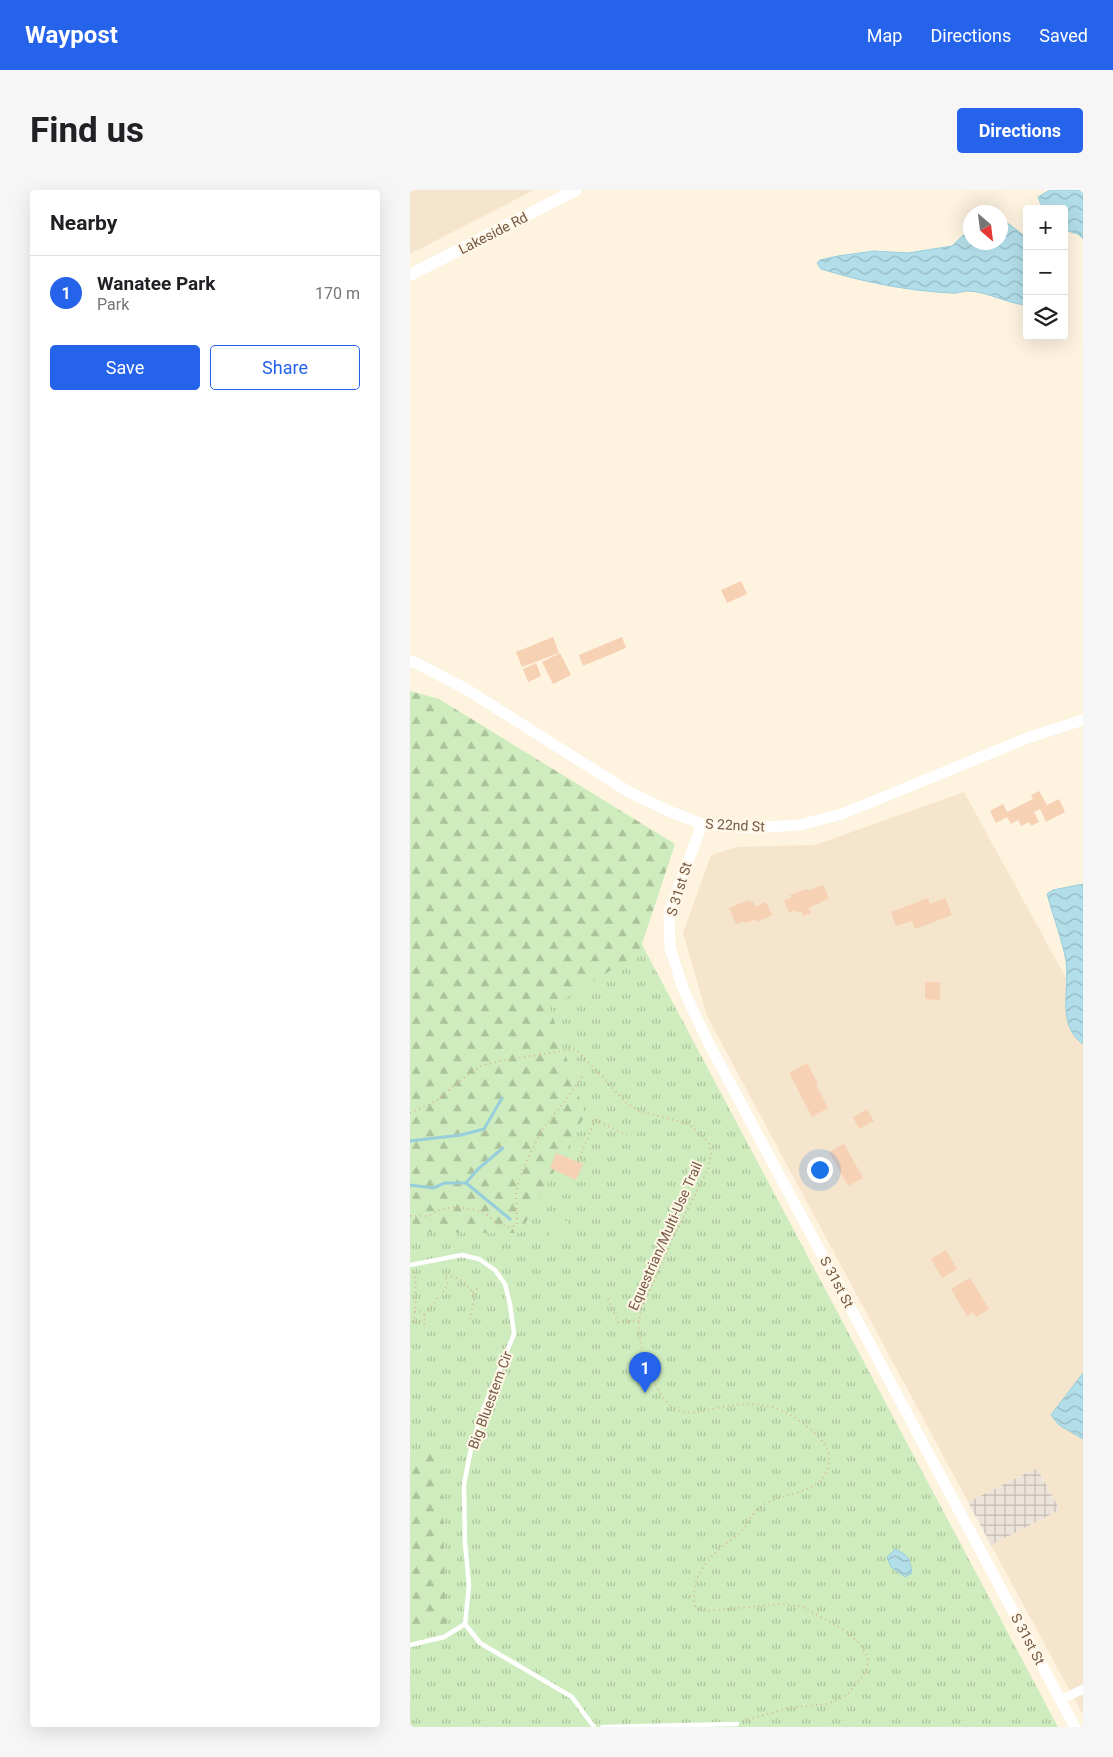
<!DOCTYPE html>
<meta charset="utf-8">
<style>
body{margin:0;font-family:Roboto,sans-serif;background:#f6f6f6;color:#202124}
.controls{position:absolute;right:15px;top:15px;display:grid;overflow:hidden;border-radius:5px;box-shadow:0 5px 20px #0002}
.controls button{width:45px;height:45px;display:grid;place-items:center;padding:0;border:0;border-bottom:1px solid #e0e0e0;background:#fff;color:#202124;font:25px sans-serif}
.compass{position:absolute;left:553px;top:15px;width:45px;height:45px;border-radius:50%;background:#fff;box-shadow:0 5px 20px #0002;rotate:152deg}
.you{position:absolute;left:409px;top:979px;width:18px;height:18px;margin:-12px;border:4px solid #fff;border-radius:50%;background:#1a73e8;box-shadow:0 0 0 8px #1a73e833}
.badge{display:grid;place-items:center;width:32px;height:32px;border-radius:50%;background:#2563eb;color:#fff;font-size:16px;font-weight:700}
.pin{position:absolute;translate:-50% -41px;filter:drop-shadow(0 1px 2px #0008)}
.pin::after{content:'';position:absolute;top:26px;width:18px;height:15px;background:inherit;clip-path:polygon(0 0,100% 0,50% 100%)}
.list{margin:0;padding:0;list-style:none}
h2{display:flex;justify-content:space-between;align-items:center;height:65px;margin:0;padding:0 20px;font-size:21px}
h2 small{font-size:16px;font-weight:400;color:#757577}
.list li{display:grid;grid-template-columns:32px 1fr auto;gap:15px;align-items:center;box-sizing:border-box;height:75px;padding:0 20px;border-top:1px solid #e0e0e0}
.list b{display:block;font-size:19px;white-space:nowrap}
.list p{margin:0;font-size:16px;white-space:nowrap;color:#757577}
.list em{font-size:16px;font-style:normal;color:#757577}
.actions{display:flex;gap:10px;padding:15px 20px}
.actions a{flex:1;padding:11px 0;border:1px solid #2563eb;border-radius:5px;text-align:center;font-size:18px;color:#2563eb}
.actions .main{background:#2563eb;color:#fff}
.icon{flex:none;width:28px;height:28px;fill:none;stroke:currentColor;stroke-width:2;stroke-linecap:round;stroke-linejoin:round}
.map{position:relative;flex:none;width:673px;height:1537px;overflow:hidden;border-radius:5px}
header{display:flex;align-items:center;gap:30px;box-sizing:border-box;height:70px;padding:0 25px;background:#2563eb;color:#fff}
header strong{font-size:24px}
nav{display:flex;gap:28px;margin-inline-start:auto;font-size:18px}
.intro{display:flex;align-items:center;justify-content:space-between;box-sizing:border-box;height:120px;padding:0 30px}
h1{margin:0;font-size:35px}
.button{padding:12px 22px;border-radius:5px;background:#2563eb;color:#fff;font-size:18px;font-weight:700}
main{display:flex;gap:30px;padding:0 30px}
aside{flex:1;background:#fff;border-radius:5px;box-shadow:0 5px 20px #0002}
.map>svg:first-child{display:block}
.residential{fill:#f6e5cd}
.industrial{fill:url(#industrial-grid)}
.grass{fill:url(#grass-tufts)}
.forest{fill:url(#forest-firs)}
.garden{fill:#ceecbd}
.water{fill:url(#water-waves);stroke:#98cedb}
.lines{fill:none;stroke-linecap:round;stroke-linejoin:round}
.stream{stroke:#98cedb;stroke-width:3}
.building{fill:#f6d1b4}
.path{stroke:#dab598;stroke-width:2;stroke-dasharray:1 4;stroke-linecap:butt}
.service{stroke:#fff;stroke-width:4.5}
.minor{stroke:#fff;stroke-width:9}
.tertiary{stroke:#fff;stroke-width:11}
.secondary{stroke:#fff;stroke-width:12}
.labels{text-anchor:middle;stroke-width:4;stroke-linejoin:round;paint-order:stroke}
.street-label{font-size:14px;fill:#765945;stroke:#fff7e7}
</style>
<header>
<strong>Waypost</strong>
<nav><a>Map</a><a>Directions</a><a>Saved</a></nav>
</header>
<div class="intro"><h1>Find us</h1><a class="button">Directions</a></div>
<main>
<aside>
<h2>Nearby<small></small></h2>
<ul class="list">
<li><span class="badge">1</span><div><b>Wanatee Park</b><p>Park</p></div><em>170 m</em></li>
</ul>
<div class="actions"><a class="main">Save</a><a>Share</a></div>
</aside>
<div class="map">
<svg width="673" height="1537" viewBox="0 0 673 1537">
<defs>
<pattern id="industrial-grid" width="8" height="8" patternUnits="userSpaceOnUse" patternTransform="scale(1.25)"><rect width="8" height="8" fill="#ece4db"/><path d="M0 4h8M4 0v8" fill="none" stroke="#c4bcb3"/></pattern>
<pattern id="grass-tufts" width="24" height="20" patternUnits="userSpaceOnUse" patternTransform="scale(1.25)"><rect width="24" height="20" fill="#ceecbd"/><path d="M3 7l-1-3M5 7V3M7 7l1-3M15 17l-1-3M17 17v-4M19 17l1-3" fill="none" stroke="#acc29b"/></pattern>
<pattern id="forest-firs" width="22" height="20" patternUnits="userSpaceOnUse" patternTransform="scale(1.25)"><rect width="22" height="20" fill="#ceecbd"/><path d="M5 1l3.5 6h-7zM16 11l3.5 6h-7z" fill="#acc29b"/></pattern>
<pattern id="water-waves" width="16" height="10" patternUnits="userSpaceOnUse" patternTransform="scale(1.25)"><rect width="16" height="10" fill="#b2dee9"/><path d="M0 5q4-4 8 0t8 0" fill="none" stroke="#95b7bf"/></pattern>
</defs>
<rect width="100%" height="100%" fill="#fef3df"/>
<!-- residential -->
<g class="residential">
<polygon points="0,0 124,0 0,64"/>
<polygon points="554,602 673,819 673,1525 581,1355 650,1320 627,1278 558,1312 297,826 273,743 301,665 326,657 405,655"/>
</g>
<!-- industrial -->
<polygon class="industrial" points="627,1278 650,1320 581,1355 558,1312"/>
<!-- grass -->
<polygon class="grass" points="229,749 648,1537 0,1537 0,868"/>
<!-- forest -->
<g class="forest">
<polygon points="0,501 29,509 265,654 229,763 140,818 175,925 110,1043 0,1042"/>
<polygon points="31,1252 36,1434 0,1439 0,1273"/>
</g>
<!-- garden -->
<polygon class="garden" points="147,1027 159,1032 149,1054 137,1049"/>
<!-- water -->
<g class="water">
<polygon points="640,0 673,0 673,49 668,44 654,40 654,19 633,19 628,7"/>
<path d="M591,28l26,20v67c-20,-1 -40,-14 -60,-14 -5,0 -10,3 -15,2 -44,-2 -89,-11 -131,-24l-4,-6 3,-3 18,-4 36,-5 34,2 44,-7 18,-17v13h30z"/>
<path d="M673,694v160c-27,-19 -13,-55 -17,-83 -4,-22 -13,-45 -19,-67l6,-4z"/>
<polygon points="673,1183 673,1249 649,1235 641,1225"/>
<path d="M485,1359c13,6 15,9 17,24l-7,4 -14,-10 -4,-10z"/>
</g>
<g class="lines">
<!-- stream -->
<g class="stream">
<polyline points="0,951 51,945 74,939 92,908"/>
<polyline points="56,993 68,979 93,958"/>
<polyline points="0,995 23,998 35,993 56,993 100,1029"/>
</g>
</g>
<!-- building -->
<g class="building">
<polygon points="331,391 337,404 317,413 311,400"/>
<polygon points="143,447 149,463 112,477 106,462"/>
<polygon points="212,447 216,458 173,476 169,465"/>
<polygon points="150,463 161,485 143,494 132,472"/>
<polygon points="126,473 131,486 118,492 113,479"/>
<polygon points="629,601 637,615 649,609 655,622 636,632 630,619 624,622 629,632 621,636 619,632 611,636 608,630 601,634 597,627 586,633 580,621 593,614 597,622 623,609 621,605"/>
<polygon points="413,695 419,708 399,718 401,723 393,726 391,721 387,723 386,720 379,723 374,710 381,708 380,705 397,699 398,701"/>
<polygon points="518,708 520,714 535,708 542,725 505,739 502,731 486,736 481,722"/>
<polygon points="339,710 340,713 343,711 345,717 356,712 362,725 347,732 346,729 335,733 334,731 326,734 319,718"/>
<polygon points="515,792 530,792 530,810 515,809"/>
<polygon points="397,873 408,894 406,895 418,918 402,927 379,883"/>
<polygon points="457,919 464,931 449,939 443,927"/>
<polygon points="434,954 453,988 438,996 419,962"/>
<polygon points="146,963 173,974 166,990 140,978"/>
<polygon points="536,1060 547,1079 532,1088 521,1069"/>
<polygon points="560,1088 579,1119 566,1127 563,1122 557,1126 541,1099"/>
</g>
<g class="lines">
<!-- path -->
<g class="path">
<path d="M0,923l26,-12 31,-26 14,-9 18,-5 76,-12 29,29 21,24 14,9 49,13 13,10 8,10 2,10 -3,15 -36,71 -31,70c-5,22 1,43 9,63 7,15 15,34 33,39 10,2 21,-1 30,-3 33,-7 58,-9 87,12 9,7 20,15 26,26 3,5 3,10 3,15 -4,33 -45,30 -66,43 -12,8 -13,16 -21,26 -6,6 -14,11 -21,16 -18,17 -31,34 -26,59l12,5 74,-7 22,3 43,24 14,13 8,15 -2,13 -19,23 -20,9 -39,4 -44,13"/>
<polyline points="168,972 185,930 217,945"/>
<polyline points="0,1026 18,1026 31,1019 47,1017 61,1019 75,1023 86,1032 99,1037 107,1035 106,1001 114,976 133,938 155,911 174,884"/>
<path d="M4,1082c3,16 1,33 0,50l11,2 -1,-10 -4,-2 -6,-1"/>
<path d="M33,1102l5,-8 -3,-9c16,3 21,7 30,21l-5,23"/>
<polyline points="63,1103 68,1098"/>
<polyline points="198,1109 208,1132 229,1131"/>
<polyline points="14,1124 20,1119 28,1107"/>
</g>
<!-- service -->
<g class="service">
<polyline points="0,1075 52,1065 69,1069 85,1080 95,1094 100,1114 104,1144 74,1217 62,1254 54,1294 55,1353 59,1395 55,1434 34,1447 0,1455"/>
<polyline points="55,1434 70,1453 162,1507 184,1537"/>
<polyline points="192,1537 327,1534"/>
</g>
<!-- minor -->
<polyline class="minor" points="650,1510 673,1499"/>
<!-- tertiary -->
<g class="tertiary">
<polyline points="0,471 6,473 56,499 219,602 261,622 292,634 340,638 389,635 432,624 620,547 673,530"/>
<polyline points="292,634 259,723 260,758 274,801 298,852 665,1537"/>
</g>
<!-- secondary -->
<polyline class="secondary" points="0,85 166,0"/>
</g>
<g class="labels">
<!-- street labels -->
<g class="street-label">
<text transform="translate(83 43) rotate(-27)" y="5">Lakeside Rd</text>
<text transform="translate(325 635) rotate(3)" y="5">S 22nd St</text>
<text transform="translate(269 699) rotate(-73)" y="5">S 31st St</text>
<text transform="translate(255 1046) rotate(-66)" y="5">Equestrian/Multi-Use Trail</text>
<text transform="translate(427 1092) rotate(62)" y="5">S 31st St</text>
<text transform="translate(80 1210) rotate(-70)" y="5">Big Bluestem Cir</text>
<text transform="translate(618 1449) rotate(62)" y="5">S 31st St</text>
</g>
</g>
</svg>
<div class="controls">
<button>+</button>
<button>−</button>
<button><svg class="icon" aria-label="layers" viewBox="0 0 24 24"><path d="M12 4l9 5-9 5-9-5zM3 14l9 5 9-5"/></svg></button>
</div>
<svg class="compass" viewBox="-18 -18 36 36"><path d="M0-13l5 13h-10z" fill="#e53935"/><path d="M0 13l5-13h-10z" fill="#757577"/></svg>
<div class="you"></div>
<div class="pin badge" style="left:235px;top:1203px">1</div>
</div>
</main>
